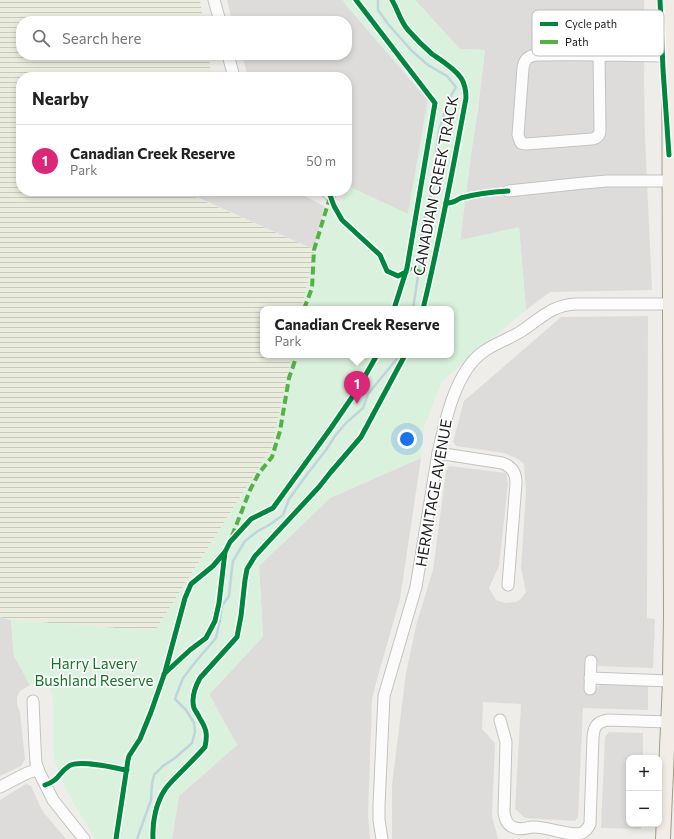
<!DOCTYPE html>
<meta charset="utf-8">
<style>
body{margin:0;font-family:Commissioner,sans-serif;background:#f6f6f6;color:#222}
.controls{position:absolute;right:12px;bottom:12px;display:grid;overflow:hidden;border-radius:8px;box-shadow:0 2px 6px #0003}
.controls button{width:36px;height:36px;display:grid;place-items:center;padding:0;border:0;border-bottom:1px solid #e0e0e0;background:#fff;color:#222;font:20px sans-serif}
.you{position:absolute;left:407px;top:439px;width:14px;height:14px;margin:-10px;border:3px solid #fff;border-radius:50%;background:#1a73e8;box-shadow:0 0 0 6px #1a73e833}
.badge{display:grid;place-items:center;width:26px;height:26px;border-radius:50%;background:#db2777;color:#fff;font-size:13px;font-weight:700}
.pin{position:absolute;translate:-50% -33px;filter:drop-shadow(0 1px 2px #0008)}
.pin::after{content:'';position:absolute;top:21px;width:14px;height:12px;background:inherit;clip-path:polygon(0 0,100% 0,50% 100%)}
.popup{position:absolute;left:260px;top:306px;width:194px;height:52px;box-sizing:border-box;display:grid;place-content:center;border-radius:8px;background:#fff;filter:drop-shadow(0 1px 3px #0005);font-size:13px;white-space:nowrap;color:#767676}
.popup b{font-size:15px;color:#222}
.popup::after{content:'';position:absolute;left:50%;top:100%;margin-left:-8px;border:8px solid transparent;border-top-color:#fff}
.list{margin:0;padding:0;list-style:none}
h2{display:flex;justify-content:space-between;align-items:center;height:52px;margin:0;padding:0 16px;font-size:17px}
h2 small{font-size:13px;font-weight:400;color:#767676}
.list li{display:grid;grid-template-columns:26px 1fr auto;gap:12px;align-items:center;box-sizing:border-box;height:72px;padding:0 16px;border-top:1px solid #e0e0e0}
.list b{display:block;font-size:15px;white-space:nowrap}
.list p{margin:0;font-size:13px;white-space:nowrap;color:#767676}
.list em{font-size:13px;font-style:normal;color:#767676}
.icon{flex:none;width:22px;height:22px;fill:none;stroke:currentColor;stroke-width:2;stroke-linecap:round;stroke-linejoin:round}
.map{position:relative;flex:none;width:674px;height:839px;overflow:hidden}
.search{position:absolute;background:#fff;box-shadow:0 2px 6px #0003;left:16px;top:16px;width:336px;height:44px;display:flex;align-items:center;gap:10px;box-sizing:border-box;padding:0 14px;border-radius:16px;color:#767676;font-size:15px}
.panel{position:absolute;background:#fff;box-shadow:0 2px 6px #0003;left:16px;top:72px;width:336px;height:124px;border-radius:16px}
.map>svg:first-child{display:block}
.residential{fill:#dddcda}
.farmland{fill:url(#farmland-rules)}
.park{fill:#daf1dd}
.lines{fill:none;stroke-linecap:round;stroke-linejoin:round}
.stream{stroke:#c0d4de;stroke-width:2.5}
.minor-casing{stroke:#c4c3c1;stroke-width:13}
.major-casing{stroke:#a29d88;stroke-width:16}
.minor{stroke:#fcfcfc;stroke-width:11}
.major{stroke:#f1ede6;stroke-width:14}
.quiet{stroke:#55b145;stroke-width:4;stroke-dasharray:8 4;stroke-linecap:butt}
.cycleway-casing{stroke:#fff;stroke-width:8}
.cycleway{stroke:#00873e;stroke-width:5}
.labels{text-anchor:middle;stroke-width:3.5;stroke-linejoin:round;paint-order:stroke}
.street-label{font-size:15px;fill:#202020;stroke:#fff}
.park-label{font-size:15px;fill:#17752b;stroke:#fff}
.key{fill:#fff;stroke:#bcbcbc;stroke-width:1}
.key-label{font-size:11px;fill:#202020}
</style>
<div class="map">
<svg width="674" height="839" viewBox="0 0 674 839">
<defs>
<pattern id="farmland-rules" width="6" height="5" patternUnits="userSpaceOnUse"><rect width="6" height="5" fill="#eaecde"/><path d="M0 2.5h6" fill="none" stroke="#c8cabe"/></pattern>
</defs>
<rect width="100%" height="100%" fill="#eeede9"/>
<!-- residential -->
<g class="residential">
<polygon points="227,0 343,0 346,5 428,100 408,214 347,186 347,77 248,77 242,55 347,55 347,21 232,21"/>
<polygon points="415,0 644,0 645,31 644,80 645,137 652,290 550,292 526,310 519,228 460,241 471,154 478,109 485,50 460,49"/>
<polygon points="201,191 295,191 324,206 315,250 197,197"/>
<polygon points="648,316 647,618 655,619 653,668 598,666 597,661 587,661 585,690 596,690 596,688 602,683 648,684 648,710 583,708 578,817 575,821 525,818 515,809 521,704 483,702 482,729 495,743 492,816 498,839 392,839 392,785 406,673 417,622 433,570 446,471 449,466 506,473 508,484 499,566 489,588 496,600 505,603 516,602 521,599 526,592 521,568 526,492 524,464 518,459 504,453 456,446 453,442 464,401 561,317"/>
<polygon points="421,458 400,599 379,672 372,699 368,814 370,839 172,839 179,796 237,745 209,694 263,636 259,566 330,498"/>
<polygon points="0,617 11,620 14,656 30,685 20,691 17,697 17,704 20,713 25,759 21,766 0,776"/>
<polygon points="609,732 643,733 643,758 629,758 629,824 641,824 641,829 601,828 605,737"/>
<polygon points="26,784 31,786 40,806 44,813 66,839 0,839 0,800"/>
</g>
<!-- farmland -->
<polygon class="farmland" points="0,0 200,0 203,21 21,21 21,55 208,55 212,77 21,77 21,191 201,191 197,198 315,250 302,309 263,309 263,355 292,355 272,447 155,631 11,620 0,617"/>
<!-- park -->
<path class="park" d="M343,0h72l45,49 25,1 -14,104 -11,86 59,-13 7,83 -84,71 -18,46 -3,31 -91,40 -71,68 4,71 -54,58 28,50 -58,51 -7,43h-77c-13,-23 -29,-46 -38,-71 -1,-4 -3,-8 -3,-12 -2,-13 2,-59 -4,-67 -5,-6 -14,-6 -20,-4l-16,-29 -3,-36 144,11 117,-183 20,-93h159v-46h-149l22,-103 13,6 11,-26 60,28 20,-114 -82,-95z"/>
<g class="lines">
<!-- stream -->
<g class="stream">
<polyline points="378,0 378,10 388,24 412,51 428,65 447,76 456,87 448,101 439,131 436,152 435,180 422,228 421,256 413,309"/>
<polyline points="137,839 151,800 152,784 154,775 163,766 175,758 192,743 195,732 194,723 186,710 175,699 183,678 197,660 216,638 220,620 222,606 229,596 231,577 233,561 245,541 258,531 269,525 283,515 289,499 308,473 326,450 335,436 346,423 363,408 368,394 400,355"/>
</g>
<defs>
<g id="minor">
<polyline points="214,0 220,21"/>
<path d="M599,54l1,76c0,5 -3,8 -8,9l-66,5 -5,-1 -2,-5 -1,-3 5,-67c1,-8 5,-12 13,-13 42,-1 84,0 126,1"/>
<polyline points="228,55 234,77"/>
<polyline points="326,191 330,195"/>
<polyline points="508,191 584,183 607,181 669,181"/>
<path d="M438,453l64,10c10,3 14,10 14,20l-8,102"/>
<polyline points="590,678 670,681"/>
<polyline points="590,689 591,661"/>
<polyline points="33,701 35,747 36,763 39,772 53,800 84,839"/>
<path d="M500,720l6,22 -2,71c1,5 2,10 7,13 7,5 14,2 21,1 16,-1 35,10 50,6 4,-2 6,-5 8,-9l3,-87c1,-10 3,-15 15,-17l60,2"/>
<polyline points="0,787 25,774 38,769"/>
<path d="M382,839l-3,-19v-15l5,-109 32,-109 22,-134c7,-31 17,-81 45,-101 12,-9 27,-13 40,-22 18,-12 29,-25 53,-26h94"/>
</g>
<polyline id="major" points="663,839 670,681 671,614 669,0"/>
</defs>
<!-- minor casing -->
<use href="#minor" class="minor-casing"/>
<!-- major casing -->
<use href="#major" class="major-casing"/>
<!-- minor -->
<use href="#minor" class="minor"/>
<!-- major -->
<use href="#major" class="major"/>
<!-- quiet -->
<g class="quiet">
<polyline points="407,265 407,268 431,275"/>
<polyline points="304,309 312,288 314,250 330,197"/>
<polyline points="232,536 250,490 259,473 272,457 280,431 289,378 297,355"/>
</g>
<defs>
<g id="cycleway">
<polyline points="356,0 435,103 407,268 394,309"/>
<path d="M392,0c6,10 8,21 16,30 7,8 16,17 24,24 10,7 22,14 29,24 4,6 5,13 5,20 -13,71 -26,141 -43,211"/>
<polyline points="660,0 663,69 669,155"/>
<polyline points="330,195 334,206 342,220 380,255 387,271 398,276 406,272"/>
<path d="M446,203c9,0 8,-2 15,-5 15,-4 31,-6 47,-7"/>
<polyline points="164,674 190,650 206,638 215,621 219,603 225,552"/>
<path d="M45,785c15,-5 13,-12 24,-19 10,-7 45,2 58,4"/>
<polyline points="116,839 128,760 129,756 140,739 151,712 165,672 185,598 191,584 213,566 225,552 230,542 251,519 273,508 331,428 357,390 377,355"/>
<path d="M153,839c-1,-17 3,-37 13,-51 4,-5 9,-10 13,-14 9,-9 18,-18 26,-27 3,-14 1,-19 -6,-30 -1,-3 -4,-6 -5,-9 -3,-10 1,-21 6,-30l37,-41 4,-21 4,-36 2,-11 8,-13 64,-69 11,-14 31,-36 44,-82"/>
</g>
</defs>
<!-- cycleway casing -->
<use href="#cycleway" class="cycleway-casing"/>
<!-- cycleway -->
<use href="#cycleway" class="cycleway"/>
</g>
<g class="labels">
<!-- street labels -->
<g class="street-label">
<text transform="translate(436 186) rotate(-79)" y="5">CANADIAN CREEK TRACK</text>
<text transform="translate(434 493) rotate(-80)" y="5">HERMITAGE AVENUE</text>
</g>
<!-- park labels -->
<g class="park-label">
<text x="94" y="669">Harry Lavery<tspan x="94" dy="17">Bushland Reserve</tspan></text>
</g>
</g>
<!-- legend -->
<rect x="532" y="10" width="132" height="46" rx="6" class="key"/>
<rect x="540" y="22" width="18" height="4" fill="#00873e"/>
<rect x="540" y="40" width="18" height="4" fill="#55b145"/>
<g class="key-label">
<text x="565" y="28">Cycle path</text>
<text x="565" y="46">Path</text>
</g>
</svg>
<div class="controls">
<button>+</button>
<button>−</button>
</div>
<div class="you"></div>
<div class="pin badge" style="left:357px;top:404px">1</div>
<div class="popup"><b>Canadian Creek Reserve</b>Park</div>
<div class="search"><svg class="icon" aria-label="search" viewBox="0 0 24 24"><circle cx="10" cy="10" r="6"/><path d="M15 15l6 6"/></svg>Search here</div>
<section class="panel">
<h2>Nearby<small></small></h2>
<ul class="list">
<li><span class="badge">1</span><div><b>Canadian Creek Reserve</b><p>Park</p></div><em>50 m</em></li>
</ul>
</section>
</div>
